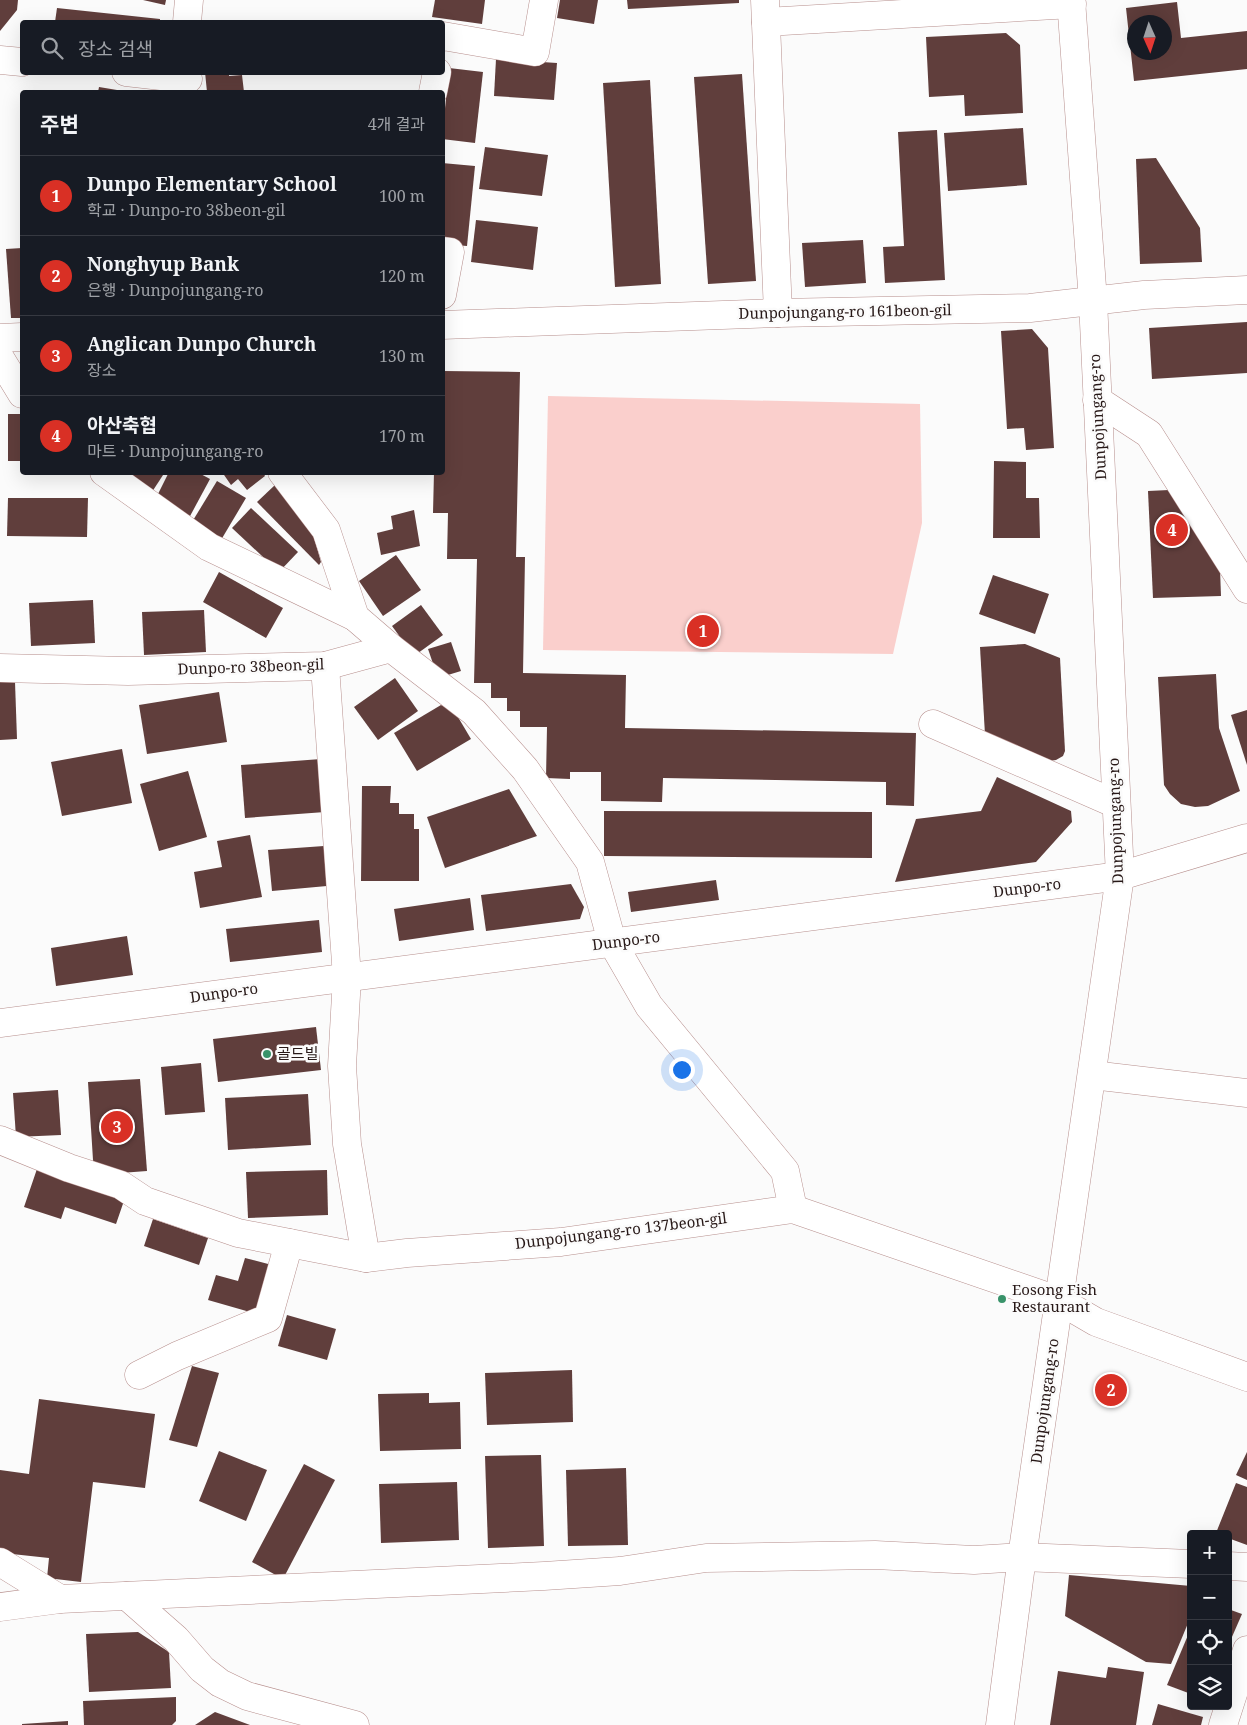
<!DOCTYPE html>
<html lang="ko">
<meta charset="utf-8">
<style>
body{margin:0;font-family:"Noto Serif","Noto Sans KR",serif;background:#20242c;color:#f1f3f6}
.controls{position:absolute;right:15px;bottom:15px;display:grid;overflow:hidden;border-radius:5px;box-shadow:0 5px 20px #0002}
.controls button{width:45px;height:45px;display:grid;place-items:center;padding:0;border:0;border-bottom:1px solid #363941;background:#171b24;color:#f1f3f6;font:25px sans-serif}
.compass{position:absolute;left:1127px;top:15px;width:45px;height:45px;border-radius:50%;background:#171b24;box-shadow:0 5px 20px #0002;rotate:177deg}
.you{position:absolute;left:681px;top:1069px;width:18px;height:18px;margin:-12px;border:4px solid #fff;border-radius:50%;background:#1a73e8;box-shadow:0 0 0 8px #1a73e833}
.badge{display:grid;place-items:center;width:32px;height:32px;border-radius:50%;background:#d93025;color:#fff;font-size:16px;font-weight:700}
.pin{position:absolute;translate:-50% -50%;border:2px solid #fff;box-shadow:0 1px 5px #0006}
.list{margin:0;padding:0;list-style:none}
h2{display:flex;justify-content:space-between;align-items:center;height:65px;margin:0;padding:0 20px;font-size:21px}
h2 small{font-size:16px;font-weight:400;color:#9ea1a6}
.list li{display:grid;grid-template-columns:32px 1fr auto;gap:15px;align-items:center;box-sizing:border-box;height:80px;padding:0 20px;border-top:1px solid #363941}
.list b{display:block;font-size:19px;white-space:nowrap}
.list p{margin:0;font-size:16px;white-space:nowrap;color:#9ea1a6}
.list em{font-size:16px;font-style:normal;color:#9ea1a6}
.icon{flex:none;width:28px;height:28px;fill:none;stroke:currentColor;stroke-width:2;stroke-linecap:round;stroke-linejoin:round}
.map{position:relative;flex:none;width:1247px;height:1725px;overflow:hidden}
.search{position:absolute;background:#171b24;box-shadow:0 5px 20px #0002;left:20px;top:20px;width:425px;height:55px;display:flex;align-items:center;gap:12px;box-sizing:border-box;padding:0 18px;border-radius:5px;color:#9ea1a6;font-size:19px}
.panel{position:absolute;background:#171b24;box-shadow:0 5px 20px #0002;left:20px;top:90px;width:425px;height:385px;border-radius:5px}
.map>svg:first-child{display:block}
.green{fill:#facfcc}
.building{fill:#603e3c;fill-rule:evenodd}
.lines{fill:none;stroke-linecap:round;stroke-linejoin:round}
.minor-casing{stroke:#b78f8d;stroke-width:29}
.minor{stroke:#fff;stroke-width:28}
.poi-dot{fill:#39936a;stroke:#fbfbfb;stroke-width:2}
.labels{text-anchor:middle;stroke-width:5;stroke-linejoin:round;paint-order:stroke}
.street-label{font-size:15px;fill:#271817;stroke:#fbfbfb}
.poi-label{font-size:15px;fill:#271817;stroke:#fbfbfb;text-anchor:start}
</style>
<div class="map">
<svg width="1247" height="1725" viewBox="0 0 1247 1725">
<rect width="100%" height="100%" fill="#fbfbfb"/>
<!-- green -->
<polygon class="green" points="548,396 920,404 922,523 893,654 543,650"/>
<!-- building -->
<g class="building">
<polygon points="0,0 18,0 17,10 0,31"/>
<polygon points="143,0 166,0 165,5"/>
<polygon points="435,0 485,0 482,24 432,17"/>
<polygon points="560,0 598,0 594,24 557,18"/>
<polygon points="627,0 739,0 739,3 628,9"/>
<path d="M1177,2l4,36 66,-7v38l-113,12 -8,-73zM1134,22h30v30h-30z"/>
<polygon points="57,8 160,19 160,22 55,22"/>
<polygon points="1006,33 1020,45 1023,113 965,116 964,95 929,97 926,37"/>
<polygon points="496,59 557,63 554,100 494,96"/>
<polygon points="449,68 483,72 475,143 442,139"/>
<polygon points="205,72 229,72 229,76 242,75 244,92 207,92"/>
<polygon points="742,74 756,281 708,284 694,77"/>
<polygon points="650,80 661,284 615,287 603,83"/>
<polygon points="99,87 123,91 123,92 98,92"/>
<polygon points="1023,128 1027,185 948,191 944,133"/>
<polygon points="937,130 945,280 885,283 883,247 904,246 898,132"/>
<polygon points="485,147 548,155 542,196 479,189"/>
<polygon points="1156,158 1200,228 1202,262 1140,264 1136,159"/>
<polygon points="442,163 475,166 467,246 442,244"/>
<polygon points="476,220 538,227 533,270 471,262"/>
<polygon points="863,240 866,283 805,287 802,243"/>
<polygon points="22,248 22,318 11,318 6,249"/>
<polygon points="1247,322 1247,373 1152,379 1149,328"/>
<polygon points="1032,329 1048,348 1054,448 1026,450 1024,428 1007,429 1001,331"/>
<polygon points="442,371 520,372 516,557 525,557 523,673 626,675 625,728 916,733 914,806 886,805 886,782 663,778 662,802 601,801 601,772 570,772 570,779 546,778 547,727 520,727 520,711 507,711 507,698 491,698 491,683 474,683 477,559 447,559 448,513 433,513 434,472 442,472"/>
<rect x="8" y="414" width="14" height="47"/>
<polygon points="994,461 1026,462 1026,498 1039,498 1040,538 993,538"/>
<polygon points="123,472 165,472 150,495"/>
<polygon points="169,472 197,472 210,479 189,518 155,500"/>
<polygon points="222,472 263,472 265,476 247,490 238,479 231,485"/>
<polygon points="217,481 246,498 221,540 192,522"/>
<polygon points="275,485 309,520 321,562 319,565 257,502"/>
<polygon points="1169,490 1220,569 1221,596 1153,598 1148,491"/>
<polygon points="8,498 88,498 87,537 7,536"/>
<polygon points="251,508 298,552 279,572 232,528"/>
<polygon points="414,510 420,546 381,555 377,533 393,529 391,516"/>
<polygon points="396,555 421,590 383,616 359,581"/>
<polygon points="219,572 283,608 266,638 203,602"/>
<polygon points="993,575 1049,594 1035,634 979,614"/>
<polygon points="93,600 95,643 31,646 29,603"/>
<polygon points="421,605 443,635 414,656 392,626"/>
<polygon points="204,610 206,652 144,655 142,612"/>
<polygon points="451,642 461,671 438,678 428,649"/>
<polygon points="1025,644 1060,658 1065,751 1063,756 1056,760 1049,761 985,735 980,647"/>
<polygon points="1216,674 1219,728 1240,791 1208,806 1195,807 1181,804 1170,794 1164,785 1158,677"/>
<polygon points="395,678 418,711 378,740 354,707"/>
<polygon points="0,682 15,682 17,739 0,740"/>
<polygon points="219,692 227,742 147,754 139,705"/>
<polygon points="441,705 455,712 471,739 417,771 394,733"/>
<polygon points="1247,710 1247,765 1231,715"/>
<polygon points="122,749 132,803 62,816 51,762"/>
<polygon points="321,759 325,812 245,818 241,765"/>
<polygon points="188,771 207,837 159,851 140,784"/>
<polygon points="997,777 1071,811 1072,822 1036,862 895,882 916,819 981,811"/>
<polygon points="362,786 391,786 390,803 399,803 399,814 414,814 414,829 419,829 419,881 361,881"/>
<polygon points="509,789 537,836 445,868 427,817"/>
<polygon points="604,811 872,812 872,858 604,856"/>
<polygon points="250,835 262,897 200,908 194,872 222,867 217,841"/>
<polygon points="324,846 327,886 272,891 268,850"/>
<polygon points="716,880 719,900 631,912 628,892"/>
<polygon points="571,884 584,907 580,919 486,931 481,895"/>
<polygon points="470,898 474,930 399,941 394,909"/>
<polygon points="319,920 322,952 230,962 226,929"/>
<polygon points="127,936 133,975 56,986 51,948"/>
<polygon points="316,1027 321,1070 218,1082 213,1039"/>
<polygon points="201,1063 205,1112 165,1115 161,1067"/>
<polygon points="140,1079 147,1171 94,1175 88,1082"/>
<polygon points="58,1090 61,1135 16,1137 13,1093"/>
<polygon points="308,1094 311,1145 228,1150 225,1098"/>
<polygon points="38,1166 126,1195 116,1224 65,1207 61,1219 24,1207"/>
<polygon points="327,1170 328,1215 248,1218 246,1172"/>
<polygon points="153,1219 208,1238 199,1265 144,1246"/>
<polygon points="245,1258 272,1265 257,1314 208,1300 216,1275 238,1281"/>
<polygon points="287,1315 336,1329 327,1360 278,1346"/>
<polygon points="192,1366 219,1373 197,1447 169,1440"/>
<polygon points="572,1370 573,1422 487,1425 485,1373"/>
<polygon points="429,1393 429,1403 460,1402 461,1449 380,1451 378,1394"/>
<polygon points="39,1399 155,1414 145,1488 93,1482 81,1582 47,1578 49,1558 12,1554 0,1548 0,1470 29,1474"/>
<polygon points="219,1451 267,1470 246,1521 199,1501"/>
<polygon points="1247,1452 1247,1480 1236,1475"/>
<polygon points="541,1455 544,1546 488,1548 485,1456"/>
<polygon points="304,1464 335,1480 283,1579 252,1562"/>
<polygon points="626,1468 628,1545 568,1546 566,1470"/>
<polygon points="457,1482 459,1540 381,1543 379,1484"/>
<polygon points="1236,1483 1247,1487 1247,1545 1228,1538 1228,1534 1216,1533"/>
<polygon points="1069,1575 1191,1586 1191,1616 1171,1664 1146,1662 1065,1616"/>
<polygon points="1228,1609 1242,1614 1228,1646"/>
<polygon points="1191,1628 1191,1694 1167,1685"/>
<polygon points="138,1632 169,1652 171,1688 89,1692 86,1634"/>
<polygon points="1108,1667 1144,1672 1136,1725 1050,1725 1058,1671 1106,1678"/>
<polygon points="176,1697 176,1721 172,1725 84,1725 83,1701"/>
<polygon points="1158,1704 1203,1717 1201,1725 1152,1725"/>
<polygon points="215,1712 250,1725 195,1725"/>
<polygon points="68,1721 68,1725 22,1725 22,1724"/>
</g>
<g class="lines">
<defs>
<g id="minor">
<polyline points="765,0 778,313"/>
<polyline points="187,22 189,0"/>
<polyline points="766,22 1072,4"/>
<polyline points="442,37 443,36 535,52 544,0"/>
<polyline points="0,60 22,62"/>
<polyline points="126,72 188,79"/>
<polyline points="433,92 437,72"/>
<polyline points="442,251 450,252 442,295"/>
<polyline points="442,325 778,313 1030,308 1144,295 1247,290"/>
<polyline points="0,338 22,337"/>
<polyline points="0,358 22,394"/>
<polyline points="1097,400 1149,434 1247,589"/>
<polyline points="104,472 209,547 355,617"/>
<polyline points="282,472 326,530 355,617 391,648"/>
<polyline points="325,666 347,977 342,1066 347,1144 366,1258"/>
<polyline points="0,668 128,671 325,666 391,648 474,712 525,769 590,862 612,942 649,1006 785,1171 793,1209"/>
<polyline points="933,724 1116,804"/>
<polyline points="0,1023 1120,876 1247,838"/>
<polyline points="1092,1075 1247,1093"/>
<polyline points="0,1140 69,1168 121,1185 145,1201 238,1233 366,1258 407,1253 561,1242 793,1209 1060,1301 1096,1322 1247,1377"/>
<polyline points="139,1375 177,1356 268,1318 289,1243"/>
<polyline points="0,1562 60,1599"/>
<polyline points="1228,1566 1247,1567"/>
<polyline points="127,1596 176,1639 202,1669 220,1683 247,1696 355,1725"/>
<polyline points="0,1607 60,1599 544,1576 620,1571 706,1558 875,1555 974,1560 1022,1557 1191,1564"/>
<polyline points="1000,1725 1022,1557 1120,876 1093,301 1071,0"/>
<polyline points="1223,1725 1247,1650"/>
</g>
</defs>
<!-- minor casing -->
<use href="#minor" class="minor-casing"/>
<!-- minor -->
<use href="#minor" class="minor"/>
</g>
<!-- markers -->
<g class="poi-dot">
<circle cx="267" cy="1054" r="5"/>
<circle cx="1002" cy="1299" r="5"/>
</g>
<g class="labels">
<!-- street labels -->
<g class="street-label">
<text transform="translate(845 312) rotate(-1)" y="5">Dunpojungang-ro 161beon-gil</text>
<text transform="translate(1098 417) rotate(-93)" y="5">Dunpojungang-ro</text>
<text transform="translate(251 667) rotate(-2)" y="5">Dunpo-ro 38beon-gil</text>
<text transform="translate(1116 821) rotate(-92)" y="5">Dunpojungang-ro</text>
<text transform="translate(1027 888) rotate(-7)" y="5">Dunpo-ro</text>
<text transform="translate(626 941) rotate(-7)" y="5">Dunpo-ro</text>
<text transform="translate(224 993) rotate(-8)" y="5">Dunpo-ro</text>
<text transform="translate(621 1231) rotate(-7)" y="5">Dunpojungang-ro 137beon-gil</text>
<text transform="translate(1045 1401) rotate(-82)" y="5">Dunpojungang-ro</text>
</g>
<!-- poi labels -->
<g class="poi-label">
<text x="277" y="1059">골드빌</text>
<text x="1012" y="1295">Eosong Fish<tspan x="1012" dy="17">Restaurant</tspan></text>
</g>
</g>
</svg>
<div class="controls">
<button>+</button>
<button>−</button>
<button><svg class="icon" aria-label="locate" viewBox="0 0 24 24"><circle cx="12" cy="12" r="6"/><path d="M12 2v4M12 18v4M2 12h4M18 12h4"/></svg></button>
<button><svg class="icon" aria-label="layers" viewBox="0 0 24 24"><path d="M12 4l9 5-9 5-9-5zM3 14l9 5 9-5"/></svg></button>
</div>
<svg class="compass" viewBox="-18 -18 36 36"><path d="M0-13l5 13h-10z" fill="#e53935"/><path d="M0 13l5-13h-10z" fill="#9ea1a6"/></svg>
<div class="you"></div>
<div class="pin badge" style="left:703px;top:631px">1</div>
<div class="pin badge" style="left:1111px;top:1390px">2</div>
<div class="pin badge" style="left:117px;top:1127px">3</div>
<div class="pin badge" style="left:1172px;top:530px">4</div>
<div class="search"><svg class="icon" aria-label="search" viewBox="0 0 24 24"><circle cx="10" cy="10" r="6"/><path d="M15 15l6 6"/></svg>장소 검색</div>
<section class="panel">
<h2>주변<small>4개 결과</small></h2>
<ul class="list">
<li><span class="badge">1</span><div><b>Dunpo Elementary School</b><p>학교 · Dunpo-ro 38beon-gil</p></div><em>100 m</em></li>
<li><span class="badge">2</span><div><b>Nonghyup Bank</b><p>은행 · Dunpojungang-ro</p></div><em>120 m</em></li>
<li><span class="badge">3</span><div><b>Anglican Dunpo Church</b><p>장소</p></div><em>130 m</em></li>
<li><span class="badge">4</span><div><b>아산축협</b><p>마트 · Dunpojungang-ro</p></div><em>170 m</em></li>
</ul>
</section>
</div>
